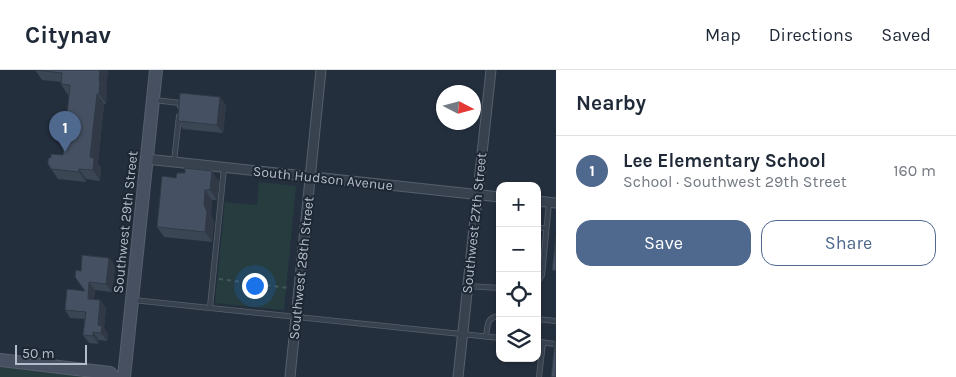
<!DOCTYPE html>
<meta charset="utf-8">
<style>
body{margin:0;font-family:Karla,sans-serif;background:#f2f2f3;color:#1f2937}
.controls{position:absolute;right:15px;bottom:15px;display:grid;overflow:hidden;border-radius:10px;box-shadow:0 1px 4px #0004}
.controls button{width:45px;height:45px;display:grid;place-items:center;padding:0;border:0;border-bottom:1px solid #e0e1e3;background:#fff;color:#1f2937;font:25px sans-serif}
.compass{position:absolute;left:436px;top:15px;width:45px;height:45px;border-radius:50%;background:#fff;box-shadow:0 1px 4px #0004;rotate:96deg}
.scale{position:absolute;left:15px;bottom:12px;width:72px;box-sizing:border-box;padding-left:5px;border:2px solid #b4bcc9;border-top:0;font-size:14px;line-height:18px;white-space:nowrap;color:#b4bcc9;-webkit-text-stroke:4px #1d2633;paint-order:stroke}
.you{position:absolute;left:254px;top:215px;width:18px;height:18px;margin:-12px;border:4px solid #fff;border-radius:50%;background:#1a73e8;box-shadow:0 0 0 8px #1a73e833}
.badge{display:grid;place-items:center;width:32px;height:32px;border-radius:50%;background:#4f688e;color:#fff;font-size:16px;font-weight:700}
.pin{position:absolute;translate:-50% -41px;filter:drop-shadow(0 1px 2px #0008)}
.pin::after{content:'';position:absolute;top:26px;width:18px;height:15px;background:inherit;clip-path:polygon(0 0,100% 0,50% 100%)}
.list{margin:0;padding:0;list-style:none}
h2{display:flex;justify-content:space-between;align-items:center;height:65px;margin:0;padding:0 20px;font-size:21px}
h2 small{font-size:16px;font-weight:400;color:#747a83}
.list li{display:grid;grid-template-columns:32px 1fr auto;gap:15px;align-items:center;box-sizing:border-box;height:70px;padding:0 20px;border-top:1px solid #e0e1e3}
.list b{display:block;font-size:19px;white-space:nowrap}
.list p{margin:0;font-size:16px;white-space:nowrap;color:#747a83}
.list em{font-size:16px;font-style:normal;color:#747a83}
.actions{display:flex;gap:10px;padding:15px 20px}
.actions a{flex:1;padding:11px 0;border:1px solid #4f688e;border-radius:15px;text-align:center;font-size:18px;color:#4f688e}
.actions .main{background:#4f688e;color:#fff}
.icon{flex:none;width:28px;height:28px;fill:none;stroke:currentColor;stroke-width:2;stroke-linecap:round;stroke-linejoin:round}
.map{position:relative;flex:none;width:556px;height:307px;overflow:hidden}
header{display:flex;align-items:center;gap:30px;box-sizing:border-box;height:70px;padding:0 25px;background:#fff;border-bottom:1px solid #e0e1e3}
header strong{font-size:24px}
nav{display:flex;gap:28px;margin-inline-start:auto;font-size:18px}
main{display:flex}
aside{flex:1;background:#fff}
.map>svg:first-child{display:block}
.grass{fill:#263c3f}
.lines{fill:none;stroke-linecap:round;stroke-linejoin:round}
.lane-casing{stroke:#565f6c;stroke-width:6}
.street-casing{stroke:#565f6c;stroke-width:11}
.secondary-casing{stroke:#565f6c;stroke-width:14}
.path{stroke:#44595c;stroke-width:2;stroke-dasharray:4 4;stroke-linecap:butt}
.lane{stroke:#38414e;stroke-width:4.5}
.street{stroke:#38414e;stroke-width:9}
.secondary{stroke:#465061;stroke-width:12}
.wall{fill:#3b4654}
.shaded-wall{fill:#303945}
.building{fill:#455162;stroke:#303945}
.labels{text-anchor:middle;stroke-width:4;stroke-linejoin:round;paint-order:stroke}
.street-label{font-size:14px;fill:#b4bcc9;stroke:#1d2633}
</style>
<header>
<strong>Citynav</strong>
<nav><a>Map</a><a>Directions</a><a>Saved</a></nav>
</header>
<main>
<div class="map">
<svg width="556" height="307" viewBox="0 0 556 307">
<rect width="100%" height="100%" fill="#242f3e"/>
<!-- grass -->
<g class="grass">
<polygon points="259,112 296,116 284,240 215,233 225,132 257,135"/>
<polygon points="0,297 92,307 0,307"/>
</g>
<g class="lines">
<defs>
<g id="lane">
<polyline points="154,30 180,33 180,36"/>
<polyline points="174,92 179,46"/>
<polyline points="537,158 546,158"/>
<polyline points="537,213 542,205 549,133"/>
<polyline points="467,216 500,218"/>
<polyline points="499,218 500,206"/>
<polyline points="133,230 500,268"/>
<polyline points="210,237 224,98"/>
<polyline points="537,249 556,251"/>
<path d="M486,266c2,-11 0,-19 14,-20"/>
<polyline points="537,272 556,274"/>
<polyline points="539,307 543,272"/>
</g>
<g id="street">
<polyline points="146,89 500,127"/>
<polyline points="537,131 556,133"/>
<polyline points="290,307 321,0"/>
<polyline points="458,307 491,0"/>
</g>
<g id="secondary">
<polyline points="0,290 110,303 114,307"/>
<polyline points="124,307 156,0"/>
</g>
</defs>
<!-- lane casing -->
<use href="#lane" class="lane-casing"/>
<!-- street casing -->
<use href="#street" class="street-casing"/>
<!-- secondary casing -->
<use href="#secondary" class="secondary-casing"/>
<!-- path -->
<polyline class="path" points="219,209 289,218"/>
<!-- lane -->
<use href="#lane" class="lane"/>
<!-- street -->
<use href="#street" class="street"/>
<!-- secondary -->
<use href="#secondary" class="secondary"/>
</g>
<!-- wall -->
<g class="wall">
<polygon points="35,0 108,0 106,19 107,21 106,34 104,34 98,93 101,98 100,111 86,109 86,112 58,109 48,94 63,85 69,25 68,25 61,14 61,12 42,10"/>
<polygon points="226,35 223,63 183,59 178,51"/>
<polygon points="176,108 219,111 217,130 212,130 211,145 214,152 212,172 164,167 157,157"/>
<polygon points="109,188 115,196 112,222 95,220 94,229 100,230 106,238 104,258 108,264 107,271 99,270 98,274 89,273 83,265 85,249 70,248 65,240 85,221 75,207"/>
</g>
<!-- shaded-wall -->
<g class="shaded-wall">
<polygon points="100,0 108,0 106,19 107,21 106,34 99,24 99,11"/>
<polygon points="97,24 104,34 98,93 101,98 100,111 93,100 90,87"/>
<polygon points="220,27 226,35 223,63 217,55"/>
<polygon points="79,99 86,109 86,112 79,102"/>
<polygon points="212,101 219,111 217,130 210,120"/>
<polygon points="205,120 212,130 211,145 214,152 212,172 205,162 204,135"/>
<polygon points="109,188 115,196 112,222 106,214"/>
<polygon points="89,212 95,220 93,237 88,229"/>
<polygon points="100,230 106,238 104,258 108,264 107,271 101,263 98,255"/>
<polygon points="93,262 99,270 98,274 93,266"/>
</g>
<!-- building -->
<g class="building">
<polygon points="36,0 100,0 99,11 100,11 99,24 97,24 90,87 94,88 93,100 79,99 79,102 51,99 48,94 48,89 51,87 51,84 63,85 70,15 61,14 62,3"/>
<polygon points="180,23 220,27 217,55 178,51"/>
<polygon points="185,98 212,101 210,120 205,120 204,135 207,142 205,162 157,157 162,106 176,108 177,103 185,103"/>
<polygon points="556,167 556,201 552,200"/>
<polygon points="82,185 109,188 106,214 89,212 88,229 100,230 98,255 102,256 101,263 93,262 93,266 83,265 86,242 65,240 67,219 85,221 75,207 76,200 81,201"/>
<polygon points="555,271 556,271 556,307 551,307"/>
</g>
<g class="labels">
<!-- street labels -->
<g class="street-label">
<text transform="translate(323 108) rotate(6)" y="5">South Hudson Avenue</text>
<text transform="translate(125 152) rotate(-84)" y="5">Southwest 29th Street</text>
<text transform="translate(474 153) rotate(-84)" y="5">Southwest 27th Street</text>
<text transform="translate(301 198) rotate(-84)" y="5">Southwest 28th Street</text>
</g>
</g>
</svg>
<div class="controls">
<button>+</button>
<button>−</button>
<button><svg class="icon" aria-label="locate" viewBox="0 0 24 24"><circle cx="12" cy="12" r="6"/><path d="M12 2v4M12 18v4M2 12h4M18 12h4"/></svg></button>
<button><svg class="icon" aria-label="layers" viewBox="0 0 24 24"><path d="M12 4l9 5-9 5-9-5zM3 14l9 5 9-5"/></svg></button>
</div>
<svg class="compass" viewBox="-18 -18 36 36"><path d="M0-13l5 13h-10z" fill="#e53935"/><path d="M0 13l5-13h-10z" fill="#747a83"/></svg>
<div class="scale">50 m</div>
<div class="you"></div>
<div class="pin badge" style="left:65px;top:82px">1</div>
</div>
<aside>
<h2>Nearby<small></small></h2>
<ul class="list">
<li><span class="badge">1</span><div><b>Lee Elementary School</b><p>School · Southwest 29th Street</p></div><em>160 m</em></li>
</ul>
<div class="actions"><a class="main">Save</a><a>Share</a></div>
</aside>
</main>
